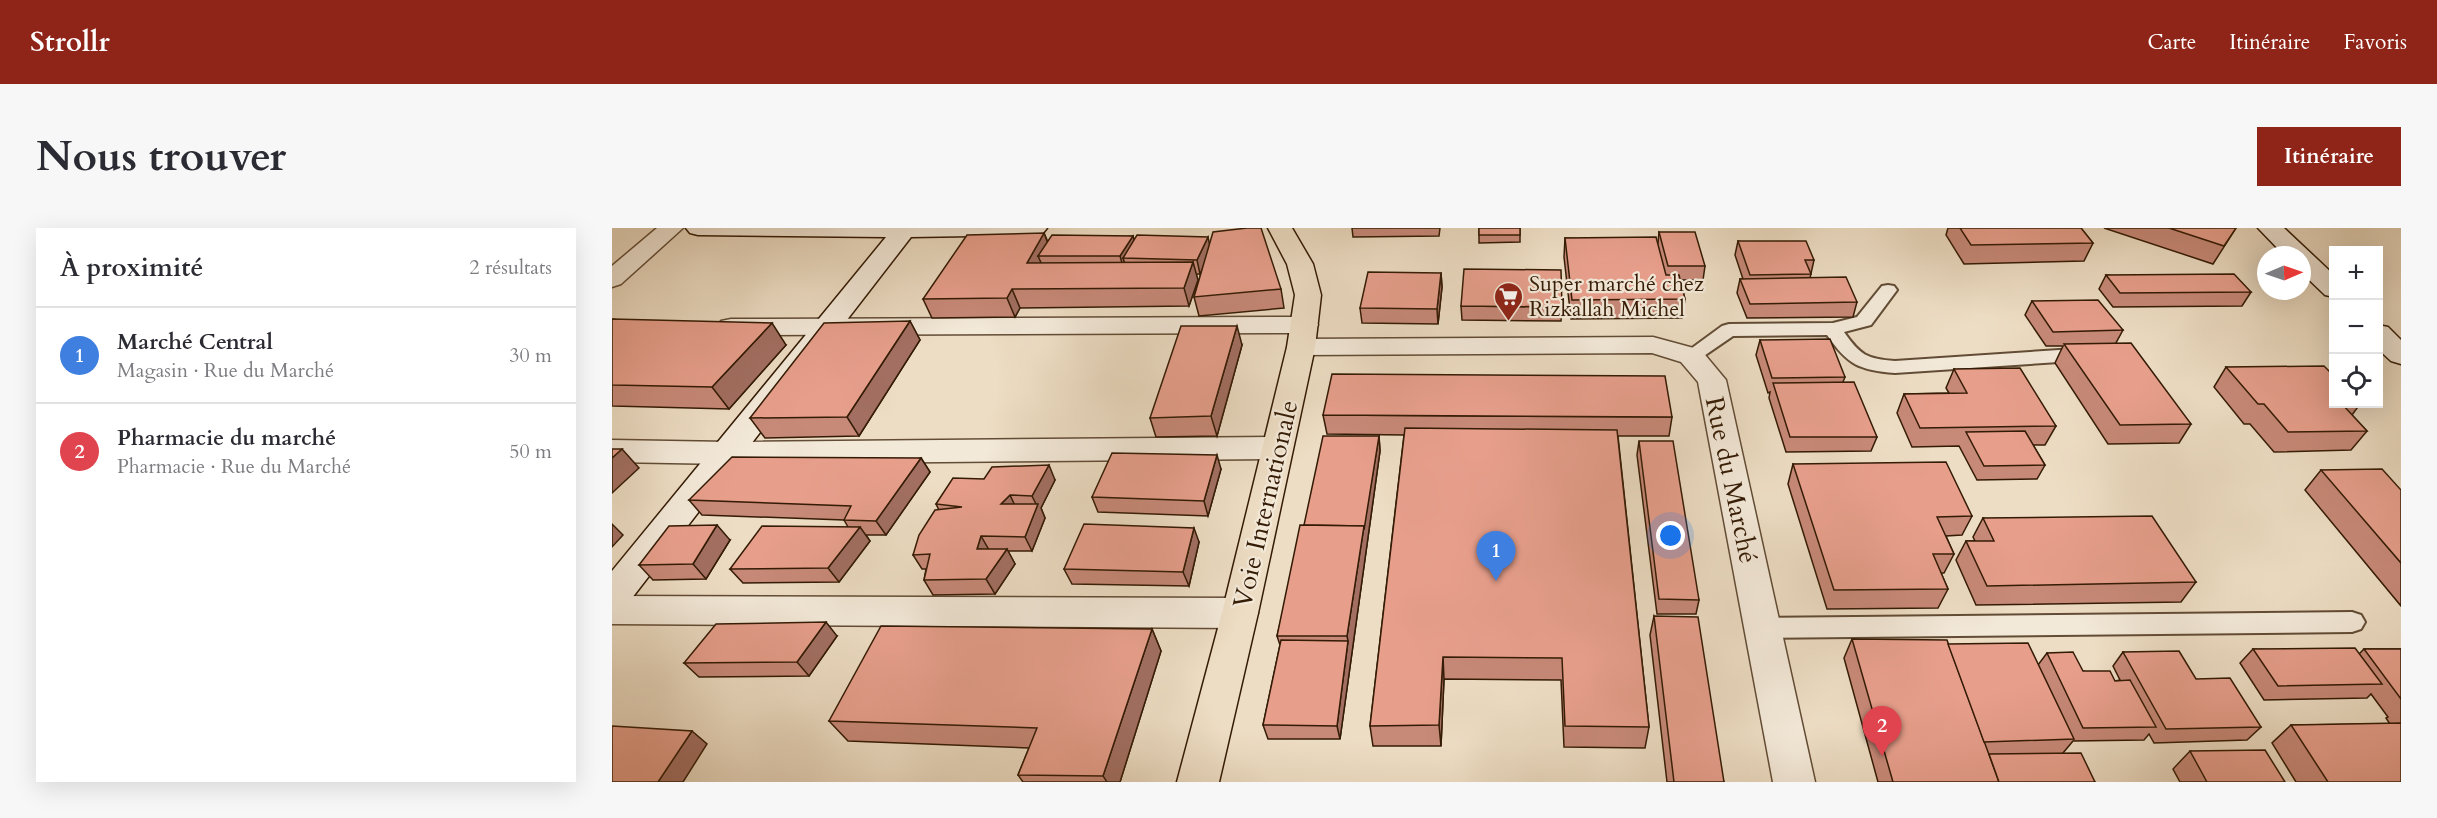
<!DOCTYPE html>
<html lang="fr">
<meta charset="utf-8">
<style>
body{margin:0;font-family:Cardo,serif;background:#f7f7f7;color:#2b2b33}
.controls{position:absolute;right:18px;top:18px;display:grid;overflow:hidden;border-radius:0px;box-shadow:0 6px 24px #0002}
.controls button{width:54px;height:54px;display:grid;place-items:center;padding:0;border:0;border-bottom:2px solid #e1e1e2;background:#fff;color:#2b2b33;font:30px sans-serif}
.compass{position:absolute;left:1645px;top:18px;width:54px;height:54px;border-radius:50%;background:#fff;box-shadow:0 6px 24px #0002;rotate:88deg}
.you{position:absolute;left:1059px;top:308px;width:21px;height:21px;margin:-15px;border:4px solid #fff;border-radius:50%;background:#1a73e8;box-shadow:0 0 0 9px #1a73e833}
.badge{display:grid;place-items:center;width:39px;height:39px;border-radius:50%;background:#8f2418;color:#fff;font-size:20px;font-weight:700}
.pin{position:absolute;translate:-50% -50px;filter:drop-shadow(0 2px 3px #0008)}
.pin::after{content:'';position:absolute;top:32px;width:21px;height:18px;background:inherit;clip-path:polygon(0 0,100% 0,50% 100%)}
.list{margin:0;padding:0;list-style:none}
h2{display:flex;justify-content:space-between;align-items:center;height:78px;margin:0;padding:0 24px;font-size:26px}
h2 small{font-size:20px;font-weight:400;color:#7c7c81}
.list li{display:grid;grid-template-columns:39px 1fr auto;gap:18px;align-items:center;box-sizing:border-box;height:96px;padding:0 24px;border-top:2px solid #e1e1e2}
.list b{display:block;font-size:22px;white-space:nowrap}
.list p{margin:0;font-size:20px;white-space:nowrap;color:#7c7c81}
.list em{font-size:20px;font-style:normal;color:#7c7c81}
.icon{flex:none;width:33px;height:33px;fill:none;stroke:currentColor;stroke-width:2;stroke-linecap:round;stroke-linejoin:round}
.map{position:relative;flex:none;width:1789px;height:554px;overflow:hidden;border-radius:0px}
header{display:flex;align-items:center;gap:36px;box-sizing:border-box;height:84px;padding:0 30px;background:#8f2418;color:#fff}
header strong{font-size:28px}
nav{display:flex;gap:33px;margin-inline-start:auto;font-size:21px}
.intro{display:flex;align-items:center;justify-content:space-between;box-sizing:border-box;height:144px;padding:0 36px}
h1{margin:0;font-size:42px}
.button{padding:15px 27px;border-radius:0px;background:#8f2418;color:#fff;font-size:21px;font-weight:700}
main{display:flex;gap:36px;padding:0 36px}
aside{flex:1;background:#fff;border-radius:0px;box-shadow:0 6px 24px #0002}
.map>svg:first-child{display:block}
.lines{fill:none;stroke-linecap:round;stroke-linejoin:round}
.lane-casing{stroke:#624c35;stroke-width:4}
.street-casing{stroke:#624c35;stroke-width:3}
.secondary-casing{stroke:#341b05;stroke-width:3}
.primary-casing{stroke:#341b05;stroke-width:3}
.lane{fill:#f3e9d9;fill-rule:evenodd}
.street{fill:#f3e9d9;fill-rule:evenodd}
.secondary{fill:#f3e9d9;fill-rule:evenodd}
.primary{fill:#edddc4;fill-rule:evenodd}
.wall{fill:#c78978;stroke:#341b05;stroke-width:1.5}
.shaded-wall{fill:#a26f62;stroke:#341b05;stroke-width:1.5}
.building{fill:#e79f8c;stroke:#341b05;stroke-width:1.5}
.labels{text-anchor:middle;stroke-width:4.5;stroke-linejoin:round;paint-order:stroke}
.far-poi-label{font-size:22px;fill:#341b05;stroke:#f3e9d9;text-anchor:start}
.street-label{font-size:26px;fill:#341b05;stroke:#f3e9d9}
</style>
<header>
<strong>Strollr</strong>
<nav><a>Carte</a><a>Itinéraire</a><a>Favoris</a></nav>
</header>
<div class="intro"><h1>Nous trouver</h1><a class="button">Itinéraire</a></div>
<main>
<aside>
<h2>À proximité<small>2 résultats</small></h2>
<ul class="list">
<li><span class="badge" style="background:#3f7fe0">1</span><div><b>Marché Central</b><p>Magasin · Rue du Marché</p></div><em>30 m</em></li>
<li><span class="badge" style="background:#e0444e">2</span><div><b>Pharmacie du marché</b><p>Pharmacie · Rue du Marché</p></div><em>50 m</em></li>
</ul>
</aside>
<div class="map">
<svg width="1789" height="554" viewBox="0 0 1789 554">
<rect width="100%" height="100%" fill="#edddc4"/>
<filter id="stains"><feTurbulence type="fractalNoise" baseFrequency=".00333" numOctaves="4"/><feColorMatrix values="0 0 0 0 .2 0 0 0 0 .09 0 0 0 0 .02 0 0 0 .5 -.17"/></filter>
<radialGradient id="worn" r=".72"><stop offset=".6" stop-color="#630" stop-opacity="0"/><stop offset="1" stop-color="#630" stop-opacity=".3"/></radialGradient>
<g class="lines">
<defs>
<g id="lane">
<path d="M1276,57l6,1 3,4 -26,35 -27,7c16,23 23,27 51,29l195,-13 7,2 3,4 -3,4 -7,2 -195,13c-36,-3 -47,-8 -68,-38l-94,1 -35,24h-14l-3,-4 41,-30 7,-2 104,-1 24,-6 25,-31z"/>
<polygon points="1740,384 1749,387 1753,394 1749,401 1740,404 1151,410 1142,407 1138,400 1142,393 1151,390"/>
</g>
<g id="street">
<polygon points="45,0 71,0 9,56 0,59 0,38"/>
<polygon points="692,89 702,91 706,97 702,103 692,105 119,107 109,105 105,99 109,93 119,91"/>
<polygon points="1041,109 1089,122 1114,152 1203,554 1161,554 1086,154 1069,134 1040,125 689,127 679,125 675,119 679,113 689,111"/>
<polygon points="664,209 675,213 680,220 675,227 664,231 116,236 0,234 0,212 116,214"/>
<polygon points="0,368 628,370 641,375 646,385 641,395 628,400 0,396"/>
</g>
<g id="secondary">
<polygon points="74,0 435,0 431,5 423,7 299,9 13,379 0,383 0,343 274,9 86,7 78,5"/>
<polygon points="1646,0 1672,0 1722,47 1722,69 1713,67 1690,45 1690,27 1672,27"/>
<polygon points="1766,97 1776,99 1789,112 1789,136 1779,133 1766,121"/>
</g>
<polygon id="primary" points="656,0 680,0 701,36 709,67 703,119 646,385 607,554 565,554 610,385 675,119 683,67 675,36"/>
</defs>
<!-- lane casing -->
<use href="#lane" class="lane-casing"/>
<!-- street casing -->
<use href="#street" class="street-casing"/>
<!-- secondary casing -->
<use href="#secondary" class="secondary-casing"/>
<!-- primary casing -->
<use href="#primary" class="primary-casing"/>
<!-- lane -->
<use href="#lane" class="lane"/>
<!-- street -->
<use href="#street" class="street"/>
<!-- secondary -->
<use href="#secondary" class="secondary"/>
<!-- primary -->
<use href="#primary" class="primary"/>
</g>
<!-- wall -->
<g class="wall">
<polygon points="740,0 828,0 827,8 741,9"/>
<polygon points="867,0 908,0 908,14 867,15"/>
<polygon points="1336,0 1469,0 1481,15 1472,33 1352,36 1334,7"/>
<polygon points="1492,0 1624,0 1601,36"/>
<polygon points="1047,4 1093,38 1091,52 1068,52 1073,71 1070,90 959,91 952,29 953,10 1046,15"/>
<polygon points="432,5 436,14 521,8 522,12 598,16 669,61 672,80 587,88 582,69 590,42 588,46 584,46 586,52 577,78 408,80 403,89 320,90 311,71"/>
<polygon points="1126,13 1202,32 1198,50 1245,74 1241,89 1135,90 1125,65 1128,51 1131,51 1123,27"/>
<polygon points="829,45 830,59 826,96 750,95 748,80"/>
<polygon points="1494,47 1639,64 1630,78 1501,79 1487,61"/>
<polygon points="1420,73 1511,102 1504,115 1579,196 1567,215 1496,216 1443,135 1451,118 1434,118 1413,87"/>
<polygon points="849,78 950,79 949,93 850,92"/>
<polygon points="0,91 174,117 117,181 0,178"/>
<polygon points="298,93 308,112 247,208 153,210 138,190"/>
<polygon points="1148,112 1233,149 1231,154 1265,209 1259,223 1174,224 1157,170 1158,164 1156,165 1144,127"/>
<polygon points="630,117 605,208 544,209 538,190"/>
<polygon points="1614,139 1748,176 1740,187 1755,203 1739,222 1662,224 1638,196 1632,196 1602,159"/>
<polygon points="1342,141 1444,198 1433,217 1421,217 1433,237 1425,251 1365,252 1347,218 1300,219 1285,185 1292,166 1337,165 1334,160"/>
<polygon points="711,187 1060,189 1057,208 1006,208 1037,499 1033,520 952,519 949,452 832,451 829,518 761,518 758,498 792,207 715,206"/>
<polygon points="767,208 768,223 728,511 656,511 651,497 668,417 665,408 692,297"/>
<polygon points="1027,213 1087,372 1084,386 1045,386 1025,227"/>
<polygon points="309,230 318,244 274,307 254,307 258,313 227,354 131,355 118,341 236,299 232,292 90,287 77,272"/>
<polygon points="1181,236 1360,288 1350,307 1334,308 1342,326 1332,345 1329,345 1336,361 1326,380 1215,381 1176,256"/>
<polygon points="609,241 596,288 486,284 480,269"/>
<polygon points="1709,242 1789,262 1789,378 1693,262"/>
<polygon points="372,251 443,252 429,280 433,290 420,323 396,323 403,336 383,366 321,367 312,352 314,341 310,341 301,327 327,282 324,276"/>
<polygon points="1371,290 1584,354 1569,374 1364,377 1344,332 1354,313 1363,313 1361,309"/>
<polygon points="118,312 94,351 41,352 27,337"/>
<polygon points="587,314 577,358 460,356 452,341"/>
<polygon points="1042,388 1112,554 1055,554 1038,407"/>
<polygon points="540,401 549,423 508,554 411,554 406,547 417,520 236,513 217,493"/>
<polygon points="225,408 197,448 87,449 72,435"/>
<polygon points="1240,411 1426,437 1435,425 1471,443 1503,453 1508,452 1501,438 1511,424 1584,451 1649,499 1635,512 1542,515 1537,506 1532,512 1461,513 1451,525 1483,554 1266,554 1232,430"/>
<polygon points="1641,421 1747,426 1752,421 1789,421 1789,554 1684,554 1660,515 1679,497 1778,496 1774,490 1776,489 1759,466 1755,470 1652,472 1628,435"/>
<polygon points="1578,523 1673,554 1568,554 1561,541"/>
</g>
<!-- shaded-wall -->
<g class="shaded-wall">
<polygon points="432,5 439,24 426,28 431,39 415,35"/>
<polygon points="521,8 525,22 511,30 514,39 512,42 508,28"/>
<polygon points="596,9 599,23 588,46 585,32"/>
<polygon points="581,34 586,52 577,78 572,60"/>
<polygon points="829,45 830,59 826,96 825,81"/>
<polygon points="400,61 408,80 403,89 395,70"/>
<polygon points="298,93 308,112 247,208 235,189"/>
<polygon points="160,95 174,117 117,181 100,159"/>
<polygon points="625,98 630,117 605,208 599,188"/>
<polygon points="767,208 768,223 728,511 725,498 736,413 735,408 752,298"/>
<polygon points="10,221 27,240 0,265 0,230"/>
<polygon points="605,227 609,241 596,288 592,273"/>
<polygon points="309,230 318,244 274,307 264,293"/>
<polygon points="437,237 443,252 429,280 433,290 420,323 413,309 425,278 420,268"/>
<polygon points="398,267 405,282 389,276"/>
<polygon points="0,296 11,307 0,319"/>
<polygon points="105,297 118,312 94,351 81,336"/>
<polygon points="248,299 258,313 227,354 216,340"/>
<polygon points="582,300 587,314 577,358 571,344"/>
<polygon points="369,308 377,322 365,321"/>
<polygon points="395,321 403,336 383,366 374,351"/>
<polygon points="214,394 225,408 197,448 185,434"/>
<polygon points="540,401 549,423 508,554 495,554 491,548"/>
<polygon points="831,429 832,451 829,518 827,497"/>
<polygon points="80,503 95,516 71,554 46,554"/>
</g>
<!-- building -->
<g class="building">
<polygon points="635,0 649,0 669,61 582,69 601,4"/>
<rect x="867" y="0" width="41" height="7"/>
<polygon points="1348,0 1469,0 1481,15 1359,17"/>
<polygon points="1557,0 1624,0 1612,18"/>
<polygon points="1047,4 1083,4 1093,38 1056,38"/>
<polygon points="432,5 415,35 581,34 572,60 400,61 395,70 311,71 355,7"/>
<polygon points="440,7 521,8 508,28 426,28"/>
<polygon points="525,7 596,9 585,32 511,30"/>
<polygon points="1044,9 1054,47 1067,47 1073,71 960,72 953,10"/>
<polygon points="1126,13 1194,13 1202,32 1193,32 1199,46 1138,47"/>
<polygon points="852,41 949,42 950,79 849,78"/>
<polygon points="756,44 829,45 825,81 748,80"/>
<polygon points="1622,46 1639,64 1508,65 1494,47"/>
<polygon points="1234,49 1245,74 1138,76 1128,51"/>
<polygon points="1486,72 1511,102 1441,104 1420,73"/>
<polygon points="0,91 160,95 100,159 0,157"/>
<polygon points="298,93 235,189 138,190 212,95"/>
<polygon points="569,98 625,98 599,188 538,190"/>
<polygon points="1218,111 1233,149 1160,150 1148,112"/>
<polygon points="1519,115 1579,196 1508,197 1452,116"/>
<polygon points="1712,138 1722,148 1722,176 1748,176 1730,176 1755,203 1676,204 1652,176 1646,176 1614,139"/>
<polygon points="1408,140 1444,198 1308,200 1292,166 1355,165 1342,141"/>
<polygon points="720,146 1053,148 1060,189 711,187"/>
<polygon points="1242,154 1265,209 1178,209 1161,155"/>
<polygon points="793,200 1005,202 1037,499 953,498 950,430 831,429 827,497 758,498"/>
<polygon points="1413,203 1433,237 1372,238 1354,204"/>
<polygon points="711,208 767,208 752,302 752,298 692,297"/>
<polygon points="1027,213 1061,213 1087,372 1047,371"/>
<polygon points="0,221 10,221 0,230"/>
<polygon points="500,225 605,227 592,273 480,269"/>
<polygon points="120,229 309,230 264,293 232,292 239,278 77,272"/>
<polygon points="1334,234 1360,288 1325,289 1342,326 1321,326 1336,361 1222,362 1181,236"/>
<polygon points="437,237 420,268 398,267 389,276 426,276 413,309 369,308 365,321 395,321 374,351 312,352 318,326 301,327 307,307 323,282 350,279 324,276 341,250 372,251 380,239"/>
<polygon points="1770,241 1789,262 1789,335 1709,242"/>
<polygon points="1540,288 1584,354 1375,358 1354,313 1382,313 1371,290"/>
<polygon points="472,296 582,300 571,344 452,341"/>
<polygon points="105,297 81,336 27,337 57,298"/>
<polygon points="688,297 752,298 735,408 665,408"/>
<polygon points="150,298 248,299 216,340 118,341"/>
<polygon points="1042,388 1086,389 1112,554 1062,554"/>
<polygon points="214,394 185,434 72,435 104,396"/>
<polygon points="269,398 540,401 491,548 406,547 425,500 217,493"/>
<polygon points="1240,411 1335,412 1387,554 1281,554"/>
<polygon points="669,412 736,413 725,498 651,497"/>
<polygon points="1416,415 1462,511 1372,514 1336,416"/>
<polygon points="1743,420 1770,456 1666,458 1641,421"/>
<polygon points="1752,421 1789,421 1789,471"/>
<polygon points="1567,423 1584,451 1618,450 1649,499 1554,501 1511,424"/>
<polygon points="1461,424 1471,443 1498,443 1503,453 1518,452 1544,499 1471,500 1435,425"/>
<polygon points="1789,495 1789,554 1716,554 1679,497"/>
<polygon points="0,498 80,503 46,554 0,554"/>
<polygon points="1653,522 1673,554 1595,554 1578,523"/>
<polygon points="1469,525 1483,554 1387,554 1377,526"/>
</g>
<!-- icons -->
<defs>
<symbol id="supermarket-pin" viewBox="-11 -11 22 30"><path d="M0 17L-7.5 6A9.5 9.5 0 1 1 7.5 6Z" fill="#8f2418" stroke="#f3e9d9"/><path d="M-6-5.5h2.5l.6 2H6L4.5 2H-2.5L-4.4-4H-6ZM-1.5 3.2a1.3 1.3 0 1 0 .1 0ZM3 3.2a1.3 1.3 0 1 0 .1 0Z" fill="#fff"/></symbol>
</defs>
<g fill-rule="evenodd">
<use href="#supermarket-pin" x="880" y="52" width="33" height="45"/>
</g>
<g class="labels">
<!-- far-poi labels -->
<g class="far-poi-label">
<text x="917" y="63">Super marché chez<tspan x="917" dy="25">Rizkallah Michel</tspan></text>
</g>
<!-- street labels -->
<g class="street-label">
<text transform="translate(1120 252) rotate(78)" y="9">Rue du Marché</text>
<text transform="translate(653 276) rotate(-77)" y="9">Voie Internationale</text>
</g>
</g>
<rect width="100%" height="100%" filter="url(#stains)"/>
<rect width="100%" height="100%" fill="url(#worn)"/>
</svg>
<div class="controls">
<button>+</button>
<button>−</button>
<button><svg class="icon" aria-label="locate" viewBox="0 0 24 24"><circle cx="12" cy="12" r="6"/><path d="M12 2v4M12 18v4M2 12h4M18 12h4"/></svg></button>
</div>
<svg class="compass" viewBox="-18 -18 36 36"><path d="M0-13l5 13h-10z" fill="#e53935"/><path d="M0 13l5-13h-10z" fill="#7c7c81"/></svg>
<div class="you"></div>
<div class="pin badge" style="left:884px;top:353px;background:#3f7fe0">1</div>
<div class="pin badge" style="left:1270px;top:528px;background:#e0444e">2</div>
</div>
</main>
